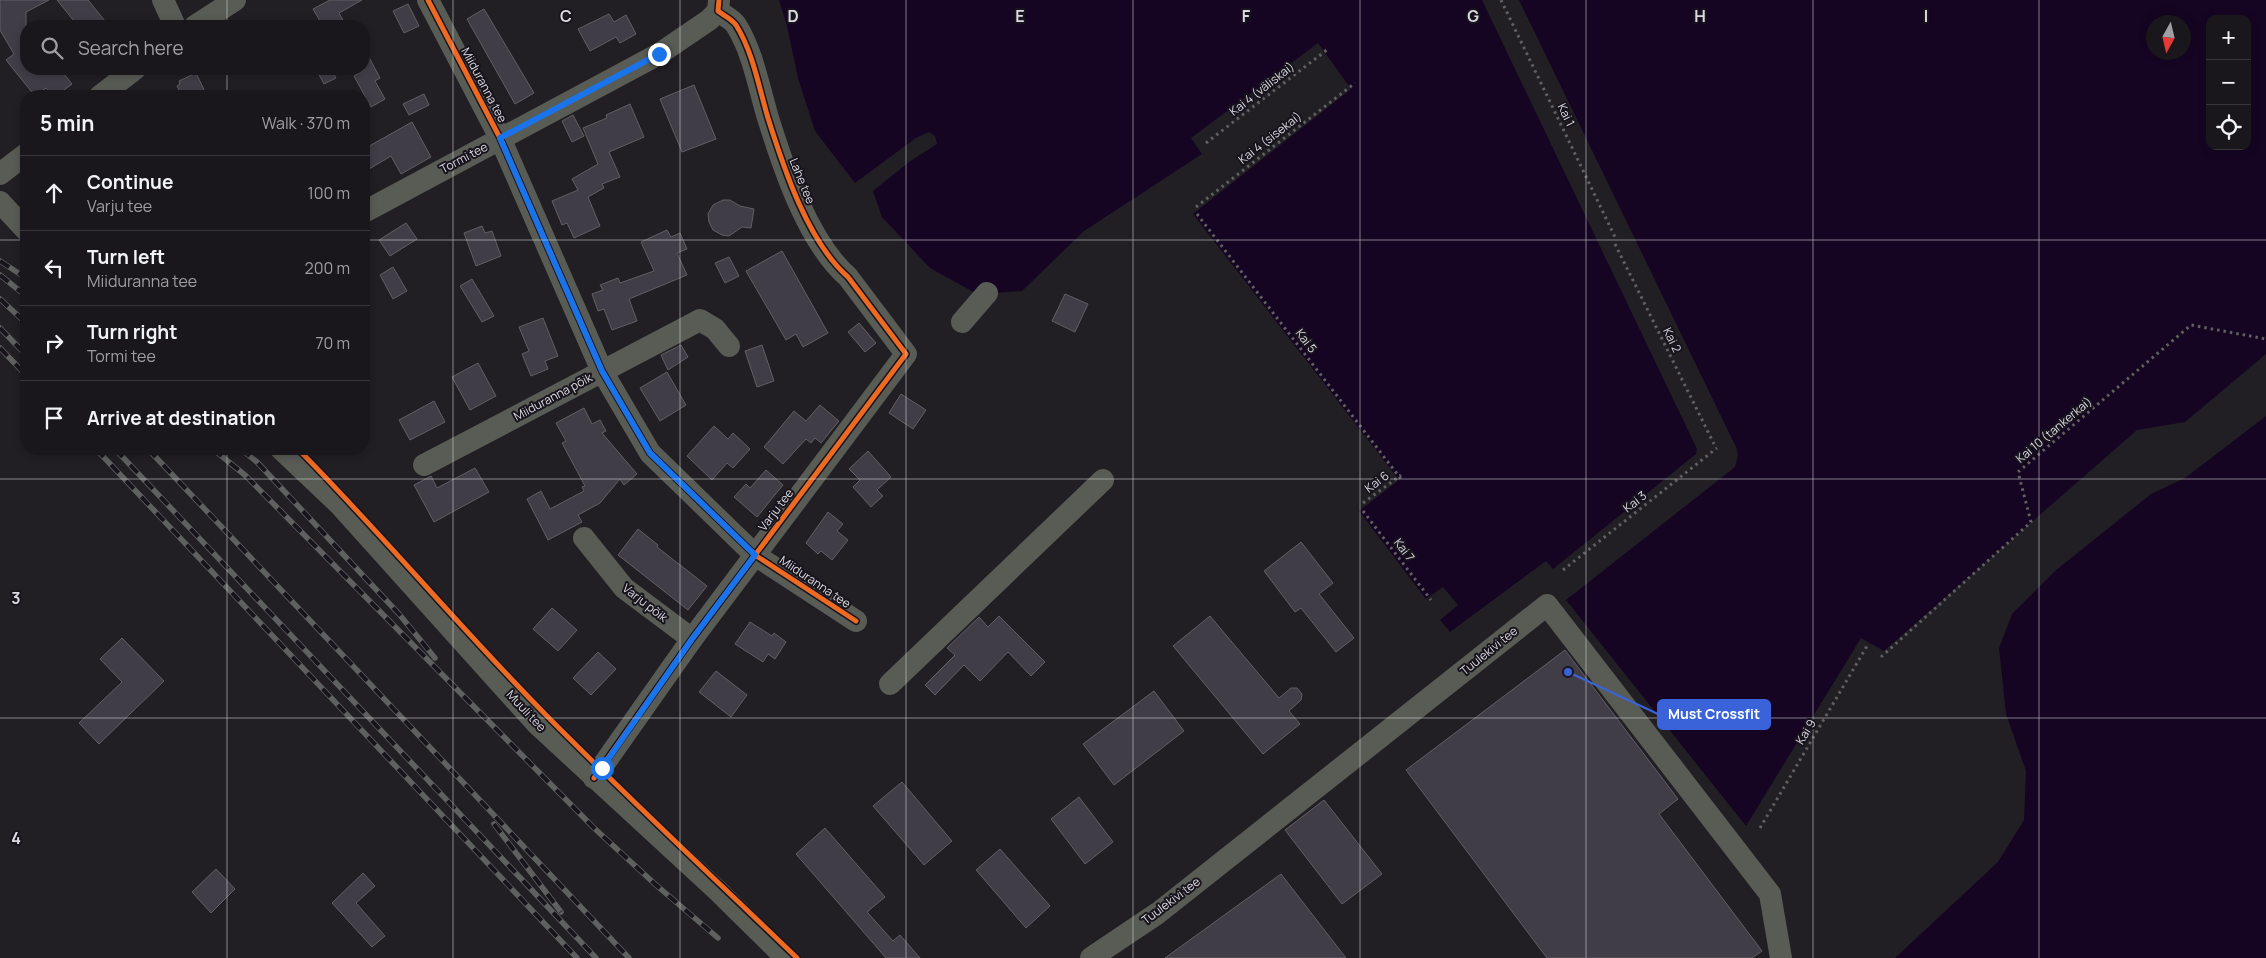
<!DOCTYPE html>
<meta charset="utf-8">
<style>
body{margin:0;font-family:Manrope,sans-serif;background:#262428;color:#f1f3f6}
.controls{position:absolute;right:15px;top:15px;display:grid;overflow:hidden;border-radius:10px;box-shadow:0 2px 8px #0003}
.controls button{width:45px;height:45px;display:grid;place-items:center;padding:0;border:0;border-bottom:1px solid #37363a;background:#19171b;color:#f1f3f6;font:25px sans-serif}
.compass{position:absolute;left:2146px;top:15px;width:45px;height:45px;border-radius:50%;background:#19171b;box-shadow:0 2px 8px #0003;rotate:188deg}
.stop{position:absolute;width:15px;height:15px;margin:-11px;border:4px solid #1a73e8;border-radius:50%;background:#fff}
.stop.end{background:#1a73e8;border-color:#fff;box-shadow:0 1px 5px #0008}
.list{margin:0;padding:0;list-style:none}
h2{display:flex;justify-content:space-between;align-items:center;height:65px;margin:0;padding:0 20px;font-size:21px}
h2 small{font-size:16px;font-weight:400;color:#9f9fa3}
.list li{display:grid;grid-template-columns:32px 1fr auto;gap:15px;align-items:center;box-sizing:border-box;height:75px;padding:0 20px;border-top:1px solid #37363a}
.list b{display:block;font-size:19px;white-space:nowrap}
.list p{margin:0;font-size:16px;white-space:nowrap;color:#9f9fa3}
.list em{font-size:16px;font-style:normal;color:#9f9fa3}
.icon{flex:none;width:28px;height:28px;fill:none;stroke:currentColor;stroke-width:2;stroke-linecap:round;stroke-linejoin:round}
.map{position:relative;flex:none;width:2266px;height:958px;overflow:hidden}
.search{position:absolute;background:#19171b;box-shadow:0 2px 8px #0003;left:20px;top:20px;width:350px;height:55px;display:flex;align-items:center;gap:12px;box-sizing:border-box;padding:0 18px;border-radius:20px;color:#9f9fa3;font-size:19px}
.panel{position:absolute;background:#19171b;box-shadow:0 2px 8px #0003;left:20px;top:90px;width:350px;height:365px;border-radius:20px}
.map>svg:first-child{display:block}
.water{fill:#150523;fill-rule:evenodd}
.building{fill:#413d47;stroke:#615f63}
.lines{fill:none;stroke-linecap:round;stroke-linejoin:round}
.path{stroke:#60605f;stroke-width:3;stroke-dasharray:2.5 4;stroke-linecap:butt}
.minor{stroke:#595b55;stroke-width:22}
.rail-casing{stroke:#5f6060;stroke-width:5.5}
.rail{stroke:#18141d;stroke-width:4;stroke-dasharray:11;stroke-linecap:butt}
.cycleway-casing{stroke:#18141d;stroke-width:8}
.cycleway{stroke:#ed6a23;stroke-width:5}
.route{stroke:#1a73e8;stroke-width:6}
.grid{fill:none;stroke:#dcdae0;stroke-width:1;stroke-opacity:0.55}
.labels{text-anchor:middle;stroke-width:4;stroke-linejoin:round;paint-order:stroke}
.street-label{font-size:12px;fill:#dcdae0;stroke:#18141d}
.grid-label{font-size:16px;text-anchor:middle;font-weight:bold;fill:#dcdae0;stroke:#18141d;stroke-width:4;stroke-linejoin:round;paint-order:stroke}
.leader{fill:none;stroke:#3a63d9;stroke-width:2}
.callout-dot{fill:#3a63d9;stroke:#18141d;stroke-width:2}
.callout{fill:#3a63d9;stroke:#3a63d9;stroke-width:2}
.callout-label{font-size:14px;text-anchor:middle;font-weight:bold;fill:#fff}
</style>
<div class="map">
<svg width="2266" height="958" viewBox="0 0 2266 958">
<rect width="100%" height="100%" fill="#211f24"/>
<!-- water -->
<g class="water">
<polygon points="779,0 1482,0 1697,449 1696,454 1553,569 1546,561 1450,632 1440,620 1458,605 1443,587 1426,599 1359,511 1399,480 1193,214 1351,89 1318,43 1191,138 1202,154 1084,231 1022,291 977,294 930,268 882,217 873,191 909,162 937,144 935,136 929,132 916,138 855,183 815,131 798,78 787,26"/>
<path d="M1519,0h747v354l-81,68 -48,8 -253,221 -23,-13 -115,188 -180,-226 169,-133 3,-12 -2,-8zM2210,19h37v127h-37zM2184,22v30h-30v-30z"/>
<polygon points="2266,416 2266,958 1895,958 1998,862 2024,820 2026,771 2006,714 1999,648 2012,614 2055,571 2151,494 2185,478"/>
</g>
<!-- building -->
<g class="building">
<polygon points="0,0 49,0 26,12 26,69 60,69 72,84 64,90 68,96 52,96 46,88 35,96 6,60 14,54 0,30"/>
<polygon points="57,0 88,0 109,26 78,26"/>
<polygon points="330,0 362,0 339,13 346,26 323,26 313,9"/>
<polygon points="408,4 419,26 404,33 393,11"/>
<polygon points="484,9 534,93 515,104 467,19"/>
<polygon points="609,14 614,22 626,15 636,34 620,43 616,37 590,51 578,29"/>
<polygon points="364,48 380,78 375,81 385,99 371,107 354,76 364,70"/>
<polygon points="316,69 331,69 336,78 324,84"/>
<polygon points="196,73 207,96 182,96 177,86 180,84 179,81"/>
<polygon points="694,85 716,139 682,152 660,99"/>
<polygon points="424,94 429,105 409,115 403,104"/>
<polygon points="630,104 644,137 609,152 620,177 602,184 604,188 588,197 600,226 574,238 567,223 562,225 552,201 578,190 572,179 598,164 583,128 607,118 606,115"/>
<polygon points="573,115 584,136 572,142 562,121"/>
<polygon points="412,122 431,157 401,174 391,156 364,172 364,149"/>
<polygon points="723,200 730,200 740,206 754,209 751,228 742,227 729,236 722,235 713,230 709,222 708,214 713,205"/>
<polygon points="406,223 417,239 390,256 379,240"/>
<polygon points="482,226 485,233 492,231 501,256 476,266 464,233"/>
<polygon points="667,230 671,237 680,233 687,249 677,253 687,275 629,299 637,321 612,330 604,309 598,311 592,294 603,290 600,285 618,278 620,283 654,271 641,242"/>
<polygon points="782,251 828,333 803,347 796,334 786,340 746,271"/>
<polygon points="729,257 739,276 725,283 715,263"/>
<polygon points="393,267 407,291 393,299 380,275"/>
<polygon points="472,279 494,316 482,322 460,286"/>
<polygon points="1065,294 1088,304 1075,332 1052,321"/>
<polygon points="543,318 558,356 545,361 548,369 531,376 522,354 529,351 519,327"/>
<polygon points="859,323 876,343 865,352 848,332"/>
<polygon points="681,345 688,357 668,370 661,355"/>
<polygon points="762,345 774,381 757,387 745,351"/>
<polygon points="478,363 496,396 470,410 452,377"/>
<polygon points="667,372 686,405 660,421 640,388"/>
<polygon points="901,394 926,410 913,429 889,413"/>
<polygon points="434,401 445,422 410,440 399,420"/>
<polygon points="820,405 839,421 821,443 815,438 811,443 806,439 783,464 764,447 794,411 806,421"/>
<polygon points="584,408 592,424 600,420 606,431 602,433 637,474 624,485 620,479 600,503 578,515 582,522 548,540 527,499 541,491 550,509 584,491 582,487 585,486 562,443 566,441 556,423"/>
<polygon points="714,426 728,439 733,433 750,449 733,468 727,463 712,480 687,456"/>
<polygon points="868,451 891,477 877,490 883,496 871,507 853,487 860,480 849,469"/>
<polygon points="475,468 489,492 434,522 414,485 431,476 437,488"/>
<polygon points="766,470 783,485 757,517 734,497 746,484 750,488"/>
<polygon points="828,512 843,524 837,531 848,540 832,560 821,551 818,554 806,543"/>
<polygon points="638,529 658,545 657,547 707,586 688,610 618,555"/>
<polygon points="1301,542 1333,583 1319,594 1354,638 1336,652 1301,608 1295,612 1264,571"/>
<polygon points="552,608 577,630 558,651 533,629"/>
<polygon points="999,616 1045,662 1031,676 1008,652 980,681 964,665 935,695 925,685 955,655 947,648 979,617 988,627"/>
<polygon points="1210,616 1279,698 1291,688 1297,688 1302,694 1301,700 1289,711 1300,724 1263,754 1173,646"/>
<polygon points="750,622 772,636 774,633 786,642 775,659 768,654 763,662 735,644"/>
<polygon points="122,638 164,681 99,744 79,723 122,682 100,659"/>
<polygon points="1565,650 1678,799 1659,814 1762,951 1752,958 1547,958 1406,770"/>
<polygon points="598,652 616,669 591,695 573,678"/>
<polygon points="716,671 747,695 731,717 699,692"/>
<polygon points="1154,691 1184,731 1114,785 1083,744"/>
<polygon points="902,782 952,841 924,865 873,806"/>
<polygon points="1079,797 1113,842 1085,864 1051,819"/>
<polygon points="1324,800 1382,874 1342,904 1285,830"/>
<polygon points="825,828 885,897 867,912 893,941 900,935 920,958 886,958 796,854"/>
<polygon points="1000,849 1050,906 1026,928 976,870"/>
<polygon points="216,869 235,889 211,913 192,892"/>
<polygon points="363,873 375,886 356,903 385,936 372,947 332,903"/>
<polygon points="1281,874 1346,958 1165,958"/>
</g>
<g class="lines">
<!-- path -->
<g class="path">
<polyline points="1501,0 1615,237"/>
<polyline points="1206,143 1328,49"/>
<polyline points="1196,207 1355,83"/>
<polyline points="1197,214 1401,479"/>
<polyline points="1615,244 1714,444"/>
<polyline points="1363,503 1401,475"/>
<polyline points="1363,511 1431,600"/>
<polyline points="1563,570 1717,448"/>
<polyline points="1881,657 2031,522 2018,472 2191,325 2266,339"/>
<polyline points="1760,828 1867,646"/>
</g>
<!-- minor -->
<g class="minor">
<polyline points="163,0 175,26"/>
<polyline points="428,0 500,138 602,371 650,453 755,555 856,621"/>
<polyline points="195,26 235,0"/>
<polyline points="100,96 135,69"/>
<polyline points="0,174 26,154"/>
<polyline points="0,202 26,230"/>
<polyline points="364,212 659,54 709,20 718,11"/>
<polyline points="962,322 987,293"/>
<polyline points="281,449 339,504 537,724 718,891 786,958"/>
<polyline points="424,465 700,320 715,329 729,346"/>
<polyline points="584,538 624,588 692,639"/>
<polyline points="890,684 1103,480"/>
<path d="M594,778l98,-139 214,-285 -58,-77c-40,-35 -64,-108 -80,-159 -9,-30 -15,-66 -32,-93 -4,-6 -13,-10 -18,-14l1,-11"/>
<polyline points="1091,958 1158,913 1547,605 1770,894 1781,958"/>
</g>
<defs>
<g id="rail">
<polyline points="0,261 26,278"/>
<polyline points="0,275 26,296"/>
<polyline points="0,299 26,323"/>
<polyline points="0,328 26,355"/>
<polyline points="0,348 26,375"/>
<polyline points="96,449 577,958"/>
<polyline points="115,449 596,958"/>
<polyline points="148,449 629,958"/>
<polyline points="213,449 246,476 594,828 656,885 718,938"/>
<polyline points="241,449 257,462 399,614 435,658"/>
<polyline points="494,824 561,912"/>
</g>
</defs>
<!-- rail casing -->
<use href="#rail" class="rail-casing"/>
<!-- rail -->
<use href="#rail" class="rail"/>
<defs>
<g id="cycleway">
<polyline points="428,0 500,138 602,371 650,453 755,555 856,621"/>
<path d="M298,449c85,86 162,179 247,265 82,83 168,163 252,244"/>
<path d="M594,778l98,-139 214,-285 -58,-77c-40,-35 -64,-108 -80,-159 -9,-30 -15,-66 -32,-93 -4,-6 -13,-10 -18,-14l1,-11"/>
</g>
</defs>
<!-- cycleway casing -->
<use href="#cycleway" class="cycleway-casing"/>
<!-- cycleway -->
<use href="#cycleway" class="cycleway"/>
</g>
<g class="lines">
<!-- route -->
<polyline class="route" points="602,768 692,639 755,555 650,453 602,371 500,138 659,54"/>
</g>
<!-- grid -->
<path class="grid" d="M227,0v26M453,0v958M680,0v958M906,0v958M1133,0v958M1360,0v958M1586,0v958M1813,0v958M2039,0v958M227,69v27M0,240h26M364,240h1902M227,449v509M0,479h2266M0,718h2266"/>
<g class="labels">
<!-- street labels -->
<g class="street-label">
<text transform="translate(484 85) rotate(62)" y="4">Miiduranna tee</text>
<text transform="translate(1262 89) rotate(-38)" y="4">Kai 4 (väliskai)</text>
<text transform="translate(1566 115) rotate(64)" y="4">Kai 1</text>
<text transform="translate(1270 138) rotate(-38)" y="4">Kai 4 (sisekai)</text>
<text transform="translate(464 158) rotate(-28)" y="4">Tormi tee</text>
<text transform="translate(802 181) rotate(68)" y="4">Lahe tee</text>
<text transform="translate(1672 340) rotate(64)" y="4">Kai 2</text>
<text transform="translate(1306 341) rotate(53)" y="4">Kai 5</text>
<text transform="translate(553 397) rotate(-28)" y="4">Miiduranna põik</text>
<text transform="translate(2054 430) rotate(-40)" y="4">Kai 10 (tankerkai)</text>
<text transform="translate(1377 482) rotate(-37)" y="4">Kai 6</text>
<text transform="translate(1635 502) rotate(-38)" y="4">Kai 3</text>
<text transform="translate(776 510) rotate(-53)" y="4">Varju tee</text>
<text transform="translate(1404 550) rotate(53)" y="4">Kai 7</text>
<text transform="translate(815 582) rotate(34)" y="4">Miiduranna tee</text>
<text transform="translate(645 603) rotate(38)" y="4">Varju põik</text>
<text transform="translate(1489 651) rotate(-39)" y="4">Tuulekivi tee</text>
<text transform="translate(526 711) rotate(47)" y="4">Muuli tee</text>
<text transform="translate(1806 732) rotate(-59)" y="4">Kai 9</text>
<text transform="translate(1171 901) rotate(-37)" y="4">Tuulekivi tee</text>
</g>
</g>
<g class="grid-label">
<text x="566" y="22">C</text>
<text x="793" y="22">D</text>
<text x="1020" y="22">E</text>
<text x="1246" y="22">F</text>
<text x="1473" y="22">G</text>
<text x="1700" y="22">H</text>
<text x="1926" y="22">I</text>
<text x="16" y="604">3</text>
<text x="16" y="844">4</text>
</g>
<!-- callouts -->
<path class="leader" d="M1568 672L1658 714"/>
<circle class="callout-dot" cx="1568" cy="672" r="5"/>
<rect class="callout" x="1658" y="700" width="112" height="29" rx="5"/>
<g class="callout-label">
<text x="1714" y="719">Must Crossfit</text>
</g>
</svg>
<div class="controls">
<button>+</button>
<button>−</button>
<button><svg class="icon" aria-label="locate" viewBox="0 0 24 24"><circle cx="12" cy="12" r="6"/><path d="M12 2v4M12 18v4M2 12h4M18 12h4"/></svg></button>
</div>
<svg class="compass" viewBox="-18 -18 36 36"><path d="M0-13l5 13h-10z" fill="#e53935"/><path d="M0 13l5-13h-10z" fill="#9f9fa3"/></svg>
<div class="stop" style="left:602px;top:768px"></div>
<div class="stop end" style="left:659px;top:54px"></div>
<div class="search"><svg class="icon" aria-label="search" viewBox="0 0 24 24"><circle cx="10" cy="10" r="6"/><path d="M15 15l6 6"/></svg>Search here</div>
<section class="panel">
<h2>5 min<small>Walk · 370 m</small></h2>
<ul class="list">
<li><svg class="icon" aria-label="ahead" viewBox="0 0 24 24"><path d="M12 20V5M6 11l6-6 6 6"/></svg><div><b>Continue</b><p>Varju tee</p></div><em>100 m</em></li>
<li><svg class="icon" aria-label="left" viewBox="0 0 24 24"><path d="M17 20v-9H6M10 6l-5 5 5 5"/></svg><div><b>Turn left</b><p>Miiduranna tee</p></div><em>200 m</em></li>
<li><svg class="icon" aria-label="right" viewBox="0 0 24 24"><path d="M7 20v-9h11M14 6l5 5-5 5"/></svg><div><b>Turn right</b><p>Tormi tee</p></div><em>70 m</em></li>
<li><svg class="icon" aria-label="arrive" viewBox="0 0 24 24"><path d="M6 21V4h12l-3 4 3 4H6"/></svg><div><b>Arrive at destination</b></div></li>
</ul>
</section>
</div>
